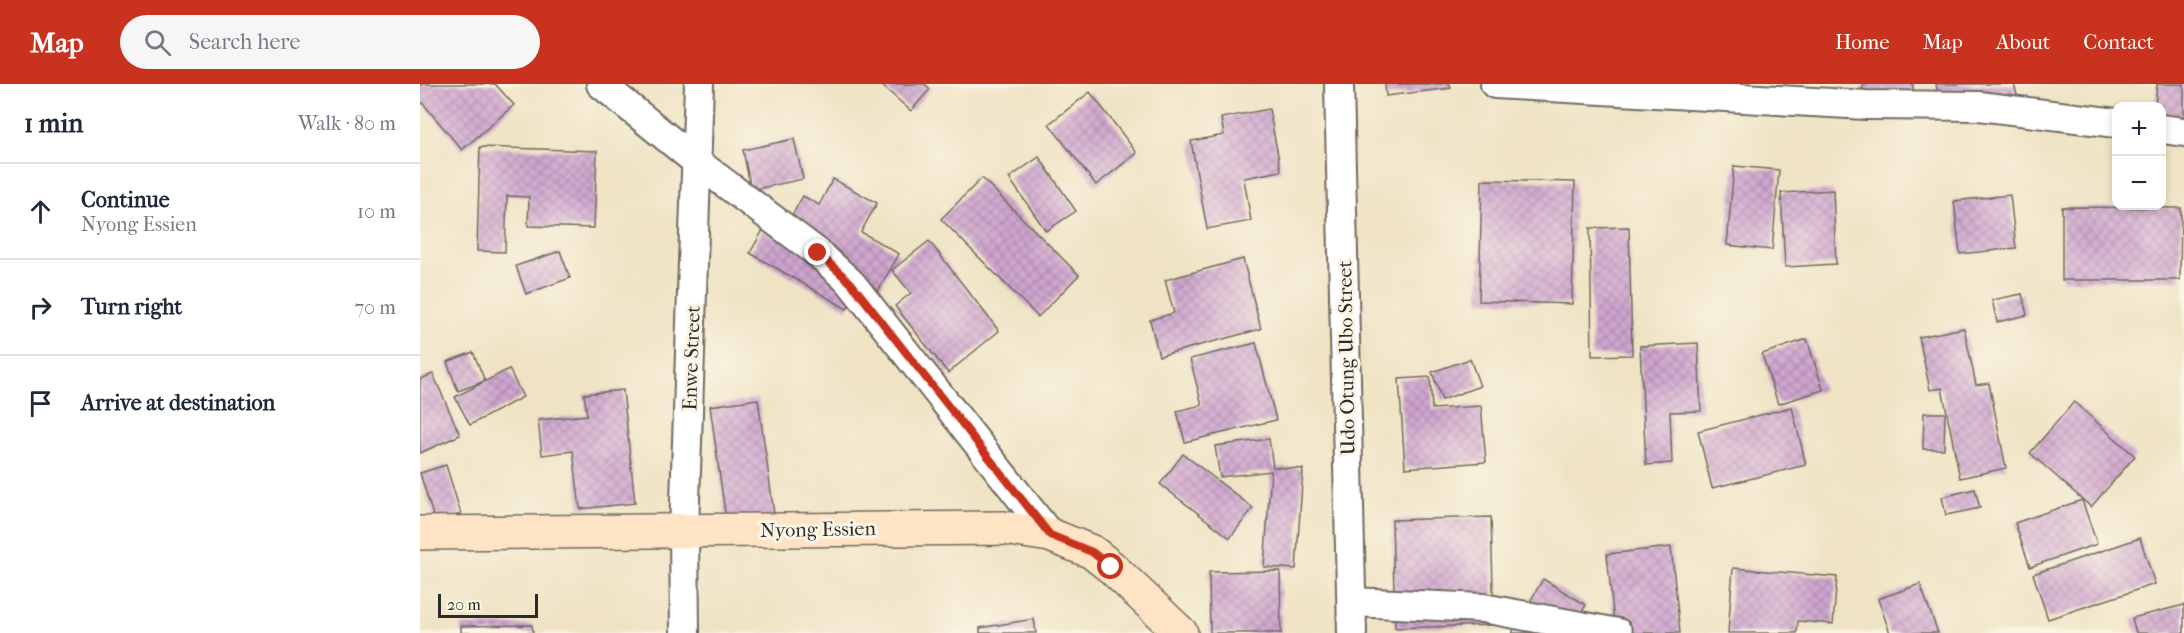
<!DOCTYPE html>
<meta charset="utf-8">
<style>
body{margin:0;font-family:"IM FELL French Canon",serif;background:#f6f6f7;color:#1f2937}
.controls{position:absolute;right:18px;top:18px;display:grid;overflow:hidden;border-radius:12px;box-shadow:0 3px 9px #0003}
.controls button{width:54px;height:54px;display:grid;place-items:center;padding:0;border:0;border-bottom:2px solid #e0e1e3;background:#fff;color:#1f2937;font:30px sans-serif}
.scale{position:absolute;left:18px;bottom:15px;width:100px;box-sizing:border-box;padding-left:6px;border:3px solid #2b2b2b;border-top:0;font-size:16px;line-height:21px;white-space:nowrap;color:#2b2b2b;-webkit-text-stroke:4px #fcf5e5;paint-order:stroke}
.stop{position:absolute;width:18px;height:18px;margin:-14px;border:4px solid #c8321e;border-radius:50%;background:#fff}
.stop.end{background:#c8321e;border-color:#fff;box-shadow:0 2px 6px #0008}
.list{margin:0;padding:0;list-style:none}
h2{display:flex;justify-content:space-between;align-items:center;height:78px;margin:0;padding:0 24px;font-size:26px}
h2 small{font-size:20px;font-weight:400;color:#747a83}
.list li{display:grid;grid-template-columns:39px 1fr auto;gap:18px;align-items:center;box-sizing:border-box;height:96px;padding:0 24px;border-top:2px solid #e0e1e3}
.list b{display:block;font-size:22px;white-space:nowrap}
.list p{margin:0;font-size:20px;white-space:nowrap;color:#747a83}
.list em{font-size:20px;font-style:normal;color:#747a83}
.icon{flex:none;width:33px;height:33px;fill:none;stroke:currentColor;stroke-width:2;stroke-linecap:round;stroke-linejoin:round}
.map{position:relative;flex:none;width:1764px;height:549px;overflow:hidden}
header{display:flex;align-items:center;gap:36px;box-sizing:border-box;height:84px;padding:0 30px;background:#c8321e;color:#fff}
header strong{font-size:28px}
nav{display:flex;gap:33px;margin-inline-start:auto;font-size:21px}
.search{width:420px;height:54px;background:#f6f6f7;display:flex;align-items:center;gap:15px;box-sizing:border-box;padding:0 21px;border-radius:33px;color:#747a83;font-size:22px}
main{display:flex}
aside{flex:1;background:#fff}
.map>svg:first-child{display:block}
.building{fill:url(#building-cross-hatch)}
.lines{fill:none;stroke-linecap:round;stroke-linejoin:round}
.street-casing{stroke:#706b61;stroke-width:32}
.secondary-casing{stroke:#706b61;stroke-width:36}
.street{stroke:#fff;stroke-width:28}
.secondary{stroke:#fee4c5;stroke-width:33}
.route{stroke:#c8321e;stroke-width:8}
.labels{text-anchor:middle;stroke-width:6;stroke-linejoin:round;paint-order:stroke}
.street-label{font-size:20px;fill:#2b2b2b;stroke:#fcf5e5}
</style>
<header>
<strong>Map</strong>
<div class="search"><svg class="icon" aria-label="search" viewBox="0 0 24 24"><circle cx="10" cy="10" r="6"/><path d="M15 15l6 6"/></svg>Search here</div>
<nav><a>Home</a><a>Map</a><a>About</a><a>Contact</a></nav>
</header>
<main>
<aside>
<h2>1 min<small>Walk · 80 m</small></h2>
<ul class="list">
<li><svg class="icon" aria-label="ahead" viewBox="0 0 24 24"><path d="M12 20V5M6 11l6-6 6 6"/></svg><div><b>Continue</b><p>Nyong Essien</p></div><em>10 m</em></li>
<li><svg class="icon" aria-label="right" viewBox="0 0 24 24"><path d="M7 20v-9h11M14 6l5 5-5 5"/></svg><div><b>Turn right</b></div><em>70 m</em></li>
<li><svg class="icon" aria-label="arrive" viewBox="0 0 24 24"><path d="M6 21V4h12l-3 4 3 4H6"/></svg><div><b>Arrive at destination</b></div></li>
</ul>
</aside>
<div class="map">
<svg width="1764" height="549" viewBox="0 0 1764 549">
<defs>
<pattern id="building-cross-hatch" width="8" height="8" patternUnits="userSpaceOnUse" patternTransform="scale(1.5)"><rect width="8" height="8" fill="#d0a6d0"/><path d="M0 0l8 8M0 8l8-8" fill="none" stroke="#a987a9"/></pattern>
</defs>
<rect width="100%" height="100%" fill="#fcf5e5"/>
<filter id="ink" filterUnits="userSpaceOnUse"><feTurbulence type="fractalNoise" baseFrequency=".0167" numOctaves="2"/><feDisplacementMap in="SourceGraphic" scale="12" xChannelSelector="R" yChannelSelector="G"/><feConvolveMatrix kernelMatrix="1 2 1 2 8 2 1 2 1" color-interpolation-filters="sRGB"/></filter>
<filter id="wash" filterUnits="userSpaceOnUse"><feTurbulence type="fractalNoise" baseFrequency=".008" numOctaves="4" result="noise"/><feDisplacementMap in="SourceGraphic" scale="24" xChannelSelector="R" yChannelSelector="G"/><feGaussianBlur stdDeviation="1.35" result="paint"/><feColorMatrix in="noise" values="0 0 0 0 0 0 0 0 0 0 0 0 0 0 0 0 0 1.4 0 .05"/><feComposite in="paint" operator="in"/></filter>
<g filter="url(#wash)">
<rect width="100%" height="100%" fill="#efe3c4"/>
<g id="blocks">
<!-- building -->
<g class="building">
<polygon points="0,0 75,0 94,21 42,66 0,16"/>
<polygon points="460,0 505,0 510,5 491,27"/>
<polygon points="965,0 1030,0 1031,4 966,12"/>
<polygon points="1443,0 1493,0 1493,16 1442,13"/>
<polygon points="1516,0 1594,0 1598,15 1523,31"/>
<polygon points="1737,0 1764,0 1764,55 1742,53 1742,22 1735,22"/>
<polygon points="670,8 717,69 676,101 629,40"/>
<polygon points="849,25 861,87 824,94 831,137 787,145 771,57 804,51 801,34"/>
<polygon points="374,55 383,95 331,106 323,66"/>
<polygon points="60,63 177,67 174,144 108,142 109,113 87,112 85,168 57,167"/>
<polygon points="619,73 656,127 626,147 589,94"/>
<polygon points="1314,82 1359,86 1352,166 1307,161"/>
<polygon points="562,94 659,191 618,233 521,135"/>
<polygon points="413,95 457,119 441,148 479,170 458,207 442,199 427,225 330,169 343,146 359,154 383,112 399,121"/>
<polygon points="1062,96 1155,98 1152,220 1059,217"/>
<polygon points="1413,106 1416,180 1365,183 1361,109"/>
<polygon points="1590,111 1596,164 1540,170 1534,117"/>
<polygon points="1642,123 1761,124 1760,196 1642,196"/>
<polygon points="1209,143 1212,271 1172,272 1170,144"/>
<polygon points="509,157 579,247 528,289 475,222 491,209 472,186"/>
<polygon points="140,167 150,194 106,210 96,182"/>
<polygon points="823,175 841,245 739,272 730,236 754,229 745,196"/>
<polygon points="1602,210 1607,231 1577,238 1572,216"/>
<polygon points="1544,244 1556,301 1569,299 1586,384 1540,394 1522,304 1510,306 1499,253"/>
<polygon points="1387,255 1403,306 1358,320 1342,270"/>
<polygon points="836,259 856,336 765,358 757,327 782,321 770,275"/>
<polygon points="1278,259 1281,327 1250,328 1252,379 1226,381 1220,262"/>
<polygon points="53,268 65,297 38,307 27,278"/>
<polygon points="1050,275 1060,302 1022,316 1012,288"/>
<polygon points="89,285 103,313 50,341 35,313"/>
<polygon points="13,290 40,351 0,369 0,295"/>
<polygon points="1010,293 1012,325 1061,322 1066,378 985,384 979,295"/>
<polygon points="203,306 215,419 160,425 153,367 122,371 118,336 167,331 164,310"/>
<polygon points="338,315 355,437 307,443 290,322"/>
<polygon points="1654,318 1715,372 1671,423 1610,369"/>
<polygon points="1372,323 1386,381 1292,404 1278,347"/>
<polygon points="1504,329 1525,329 1524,365 1503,365"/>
<polygon points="849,355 853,383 883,385 876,485 844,483 851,387 800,393 795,362"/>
<polygon points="763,370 833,424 810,454 740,400"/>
<polygon points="26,381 41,430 15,438 0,389"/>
<polygon points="1555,405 1560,424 1526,431 1522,413"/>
<polygon points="1662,416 1677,460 1610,483 1595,439"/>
<polygon points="1071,433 1074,541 975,544 972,436"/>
<polygon points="1720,454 1735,500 1628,535 1613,490"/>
<polygon points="1251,463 1260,549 1195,549 1187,470"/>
<polygon points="1313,484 1417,493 1413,540 1378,537 1377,549 1308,549"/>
<polygon points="860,487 861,549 790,549 789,488"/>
<polygon points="1123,495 1166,521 1149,549 1092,549"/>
<polygon points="1500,500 1518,549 1470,549 1458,515"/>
<polygon points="1764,521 1764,549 1716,549 1712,534"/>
<polygon points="614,535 616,549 560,549 560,544"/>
<polygon points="112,541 113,549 41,549 41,542"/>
</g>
</g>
</g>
<g filter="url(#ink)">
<use href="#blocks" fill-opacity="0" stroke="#706b61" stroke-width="1.5"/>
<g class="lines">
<defs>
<g id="street">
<polyline points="181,0 278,79 398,169 431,199 630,451"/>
<polyline points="919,0 932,549"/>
<polyline points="1075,0 1446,21 1559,22 1696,39"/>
<polyline points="1742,45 1764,48"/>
<polyline points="932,518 1063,524 1198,549"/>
<polyline points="265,549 264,447 279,0"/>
</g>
<polyline id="secondary" points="0,449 584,444 630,451 672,468 691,483 761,549"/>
</defs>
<!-- street casing -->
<use href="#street" class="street-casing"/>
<!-- secondary casing -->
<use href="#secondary" class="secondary-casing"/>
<!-- street -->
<use href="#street" class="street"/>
<!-- secondary -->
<use href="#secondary" class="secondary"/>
</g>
</g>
<g class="lines" filter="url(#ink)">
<!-- route -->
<polyline class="route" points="398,169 431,199 630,451 672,468 691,483"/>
</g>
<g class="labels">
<!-- street labels -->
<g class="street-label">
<text transform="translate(271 274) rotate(-88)" y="7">Enwe Street</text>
<text transform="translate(926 274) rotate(-91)" y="7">Udo Otung Ubo Street</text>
<text transform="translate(398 445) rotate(-1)" y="7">Nyong Essien</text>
</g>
</g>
</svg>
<div class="controls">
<button>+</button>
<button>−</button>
</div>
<div class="scale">20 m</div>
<div class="stop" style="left:691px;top:483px"></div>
<div class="stop end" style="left:398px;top:169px"></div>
</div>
</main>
